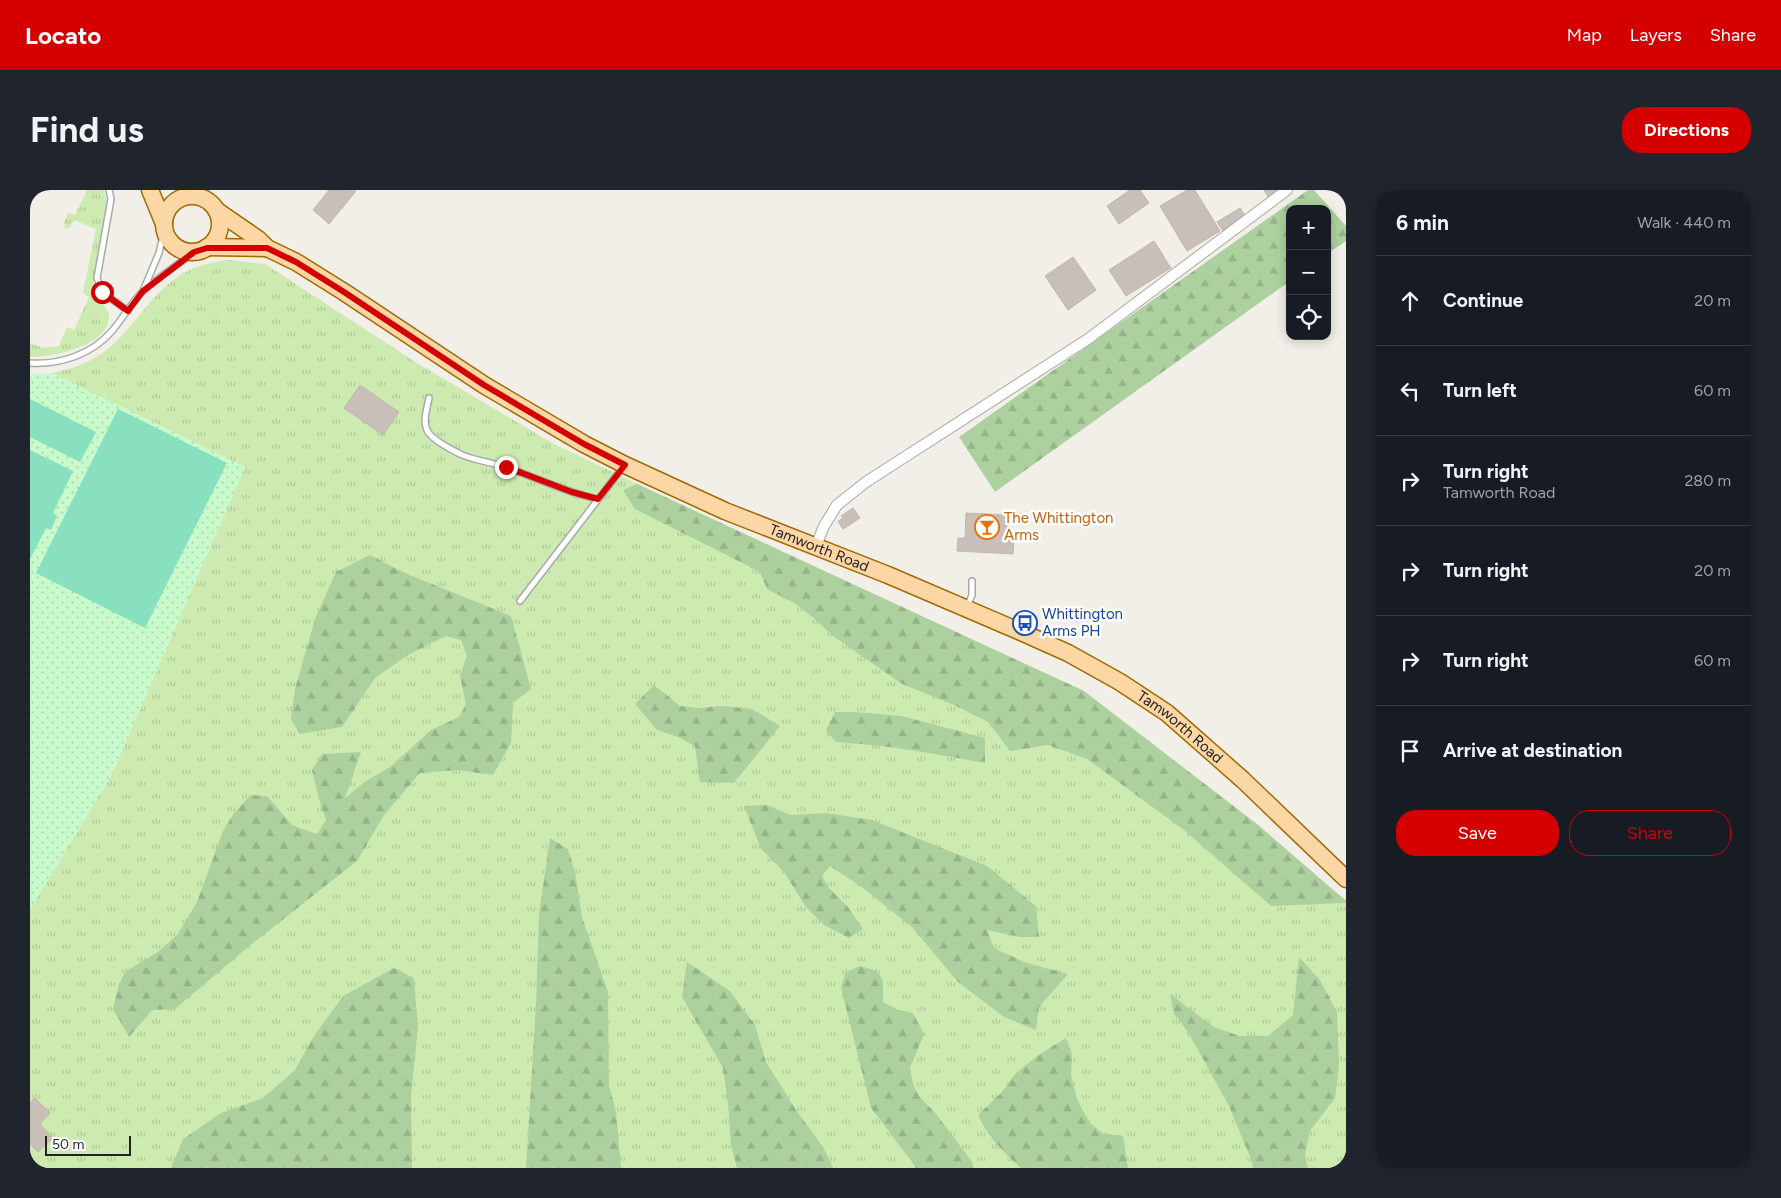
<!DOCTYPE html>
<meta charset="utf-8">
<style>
body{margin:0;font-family:Figtree,sans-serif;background:#20242c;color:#f1f3f6}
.controls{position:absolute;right:15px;top:15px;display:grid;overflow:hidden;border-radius:10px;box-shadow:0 2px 12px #0003}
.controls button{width:45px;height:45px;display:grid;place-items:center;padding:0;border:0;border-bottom:1px solid #363941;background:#171b24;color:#f1f3f6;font:25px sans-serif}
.scale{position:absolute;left:15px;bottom:12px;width:86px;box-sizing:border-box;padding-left:5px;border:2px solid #222;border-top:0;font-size:14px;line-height:18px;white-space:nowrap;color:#222;-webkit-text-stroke:4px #fff;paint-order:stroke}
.stop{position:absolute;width:15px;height:15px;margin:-11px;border:4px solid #d40000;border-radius:50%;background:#fff}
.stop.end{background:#d40000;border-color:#fff;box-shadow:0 1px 5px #0008}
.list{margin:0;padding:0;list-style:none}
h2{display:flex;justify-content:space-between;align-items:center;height:65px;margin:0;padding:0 20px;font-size:21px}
h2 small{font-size:16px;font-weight:400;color:#9ea1a6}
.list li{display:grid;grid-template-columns:32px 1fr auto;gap:15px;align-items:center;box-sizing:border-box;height:90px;padding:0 20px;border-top:1px solid #363941}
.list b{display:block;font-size:19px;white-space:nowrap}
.list p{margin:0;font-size:16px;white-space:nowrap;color:#9ea1a6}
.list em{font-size:16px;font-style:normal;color:#9ea1a6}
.actions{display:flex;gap:10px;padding:15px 20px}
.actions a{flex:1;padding:11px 0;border:1px solid #d40000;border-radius:20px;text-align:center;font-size:18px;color:#d40000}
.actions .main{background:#d40000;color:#fff}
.icon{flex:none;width:28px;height:28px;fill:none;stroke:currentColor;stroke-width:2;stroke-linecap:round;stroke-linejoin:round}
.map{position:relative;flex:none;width:1316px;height:978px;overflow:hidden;border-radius:20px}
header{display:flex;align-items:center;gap:30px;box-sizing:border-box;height:70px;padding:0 25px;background:#d40000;color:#fff}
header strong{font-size:24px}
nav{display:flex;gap:28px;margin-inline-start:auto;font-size:18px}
.intro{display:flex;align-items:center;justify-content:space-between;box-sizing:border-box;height:120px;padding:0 30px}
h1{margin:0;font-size:35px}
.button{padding:12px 22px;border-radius:20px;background:#d40000;color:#fff;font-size:18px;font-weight:700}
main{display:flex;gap:30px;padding:0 30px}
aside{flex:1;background:#171b24;border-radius:20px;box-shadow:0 2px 12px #0003}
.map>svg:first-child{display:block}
.grass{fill:url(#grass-tufts)}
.forest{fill:url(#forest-firs)}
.park{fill:url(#park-dots)}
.pitch{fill:#88e0be}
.building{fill:#c7bfb8;stroke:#c4b6ab}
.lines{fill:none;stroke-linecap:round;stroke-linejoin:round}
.service-casing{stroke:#a9a9a9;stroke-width:8}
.minor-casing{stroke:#a9a9a9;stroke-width:12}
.primary-casing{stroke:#a06b00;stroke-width:19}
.service{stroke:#fff;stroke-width:5}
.minor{stroke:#fff;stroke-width:10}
.primary{stroke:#fcd6a4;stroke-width:16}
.route{stroke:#d40000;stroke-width:6}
.labels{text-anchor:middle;stroke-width:5;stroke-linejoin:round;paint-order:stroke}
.food-label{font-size:15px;fill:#c56008;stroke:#fff;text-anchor:start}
.street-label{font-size:15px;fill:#222;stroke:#fff}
.transit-label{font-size:15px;fill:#164399;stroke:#fff;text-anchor:start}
</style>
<header>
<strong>Locato</strong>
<nav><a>Map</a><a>Layers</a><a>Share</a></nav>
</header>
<div class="intro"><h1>Find us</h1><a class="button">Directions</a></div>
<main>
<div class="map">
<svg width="1316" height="978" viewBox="0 0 1316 978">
<defs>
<pattern id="grass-tufts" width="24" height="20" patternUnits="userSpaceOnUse" patternTransform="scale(1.25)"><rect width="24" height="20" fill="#cdebb0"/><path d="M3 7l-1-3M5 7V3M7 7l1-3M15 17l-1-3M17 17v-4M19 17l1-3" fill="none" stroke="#b0c997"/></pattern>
<pattern id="forest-firs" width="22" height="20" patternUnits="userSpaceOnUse" patternTransform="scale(1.25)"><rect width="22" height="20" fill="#add19e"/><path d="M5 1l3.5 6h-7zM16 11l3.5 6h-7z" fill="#95b388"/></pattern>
<pattern id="park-dots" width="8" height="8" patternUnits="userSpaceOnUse" patternTransform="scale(1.25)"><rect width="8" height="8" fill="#c8facc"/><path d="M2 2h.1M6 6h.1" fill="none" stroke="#acd6af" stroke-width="1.8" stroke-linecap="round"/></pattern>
</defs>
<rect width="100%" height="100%" fill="#f2efe9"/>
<!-- grass -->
<g class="grass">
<path d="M57,0h16l4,12 -14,85c2,13 16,18 16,30 0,28 -57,41 -79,40v-14l13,5 16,-2 8,-19 7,3 15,-33 -6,-4 13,-64 -22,-9 -4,7 -3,2 -2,-1 -1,-6 4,-9 7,2z"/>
<path d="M199,70l36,4 152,99 137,81 151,72 85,43 294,132 262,209v268h-1316v-258l82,-136 133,-307 -193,-94c21,-4 41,-11 58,-26 26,-22 42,-55 72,-73 15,-9 31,-12 47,-14z"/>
</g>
<!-- forest -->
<g class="forest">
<polygon points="1278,0 1284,0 1316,36 1316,51 1297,64 1297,19 1260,19 1260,91 965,302 929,247"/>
<polygon points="607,294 1054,501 1227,634 1316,711 1316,713 1241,716 1154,640 1057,569 1018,555 980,561 958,532 924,515 872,494 803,446 784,428 764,413 737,399 730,382 605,319 593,300"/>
<polygon points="340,365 370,381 481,426 501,499 483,513 481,553 463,585 427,580 390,583 354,625 327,671 218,757 145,819 122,820 99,847 83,819 89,794 96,781 128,762 148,744 167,712 193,641 204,623 221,605 237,606 262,635 287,644 296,630 289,609 282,580 292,564 331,562 315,608 336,591 360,577 401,540 429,527 436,514 430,486 437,466 431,450 416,446 378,465 345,488 312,537 270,544 261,529 265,499 285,429 306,382"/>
<polygon points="624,495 650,516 670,518 693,516 722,519 750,536 704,593 670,592 665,556 648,547 627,540 605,514"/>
<path d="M805,522h20l47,4 83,22v25c-49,-9 -98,-18 -149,-21l-10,-12z"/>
<polygon points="736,615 761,625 796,623 842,630 957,676 1006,716 1009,747 990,747 957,740 964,758 994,772 1038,784 1009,817 1006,840 974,827 928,792 882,737 833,698 800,676 792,686 798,697 818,717 833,739 819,748 794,735 776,717 754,682 731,659 714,616"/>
<polygon points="520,648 538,659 545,682 552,727 578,802 579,896 586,921 591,978 496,978 506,814 509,724"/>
<polygon points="1269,767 1290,790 1307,822 1309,875 1305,908 1280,941 1275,966 1278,978 1223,978 1220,967 1199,916 1158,842 1144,824 1140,804 1184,837 1210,846 1238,846 1263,825"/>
<polygon points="657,772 700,801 725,835 736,872 766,920 793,957 803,978 707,978 701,955 698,913 693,878 652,807"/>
<polygon points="830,776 847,781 853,791 853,812 868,820 883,823 894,844 880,878 883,894 889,906 907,925 942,972 944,978 885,978 885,976 841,918 811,798 815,783"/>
<polygon points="364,778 384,788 388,837 381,906 382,978 141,978 153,949 191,923 233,908 265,880 284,846 313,806"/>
<path d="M1036,848l6,16 -1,21 6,24 12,23 13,11 21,3 5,32h-107c-17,-15 -34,-32 -43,-53l24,-23 14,-19 21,-17z"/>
</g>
<!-- park -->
<polygon class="park" points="22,183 215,277 82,584 0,720 0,184"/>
<!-- pitch -->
<g class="pitch">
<polygon points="0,209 66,242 50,272 0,247"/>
<polygon points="88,219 197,273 115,438 6,383"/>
<polygon points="0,260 43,281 23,323 27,326 21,340 16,338 0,369"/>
</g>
<!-- building -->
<g class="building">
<polygon points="299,0 326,1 299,34 283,20"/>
<polygon points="1100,0 1110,0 1119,13 1089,34 1077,16"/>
<polygon points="1157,0 1165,0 1190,41 1157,61 1130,16"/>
<polygon points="1234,0 1246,0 1247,1 1238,7"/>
<polygon points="1210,18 1216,27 1193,41 1187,32"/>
<polygon points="1124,51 1141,78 1096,106 1079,80"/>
<polygon points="1043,67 1066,100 1038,120 1015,86"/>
<polygon points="330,195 369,222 353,245 314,218"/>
<polygon points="823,318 830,328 813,339 808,331 813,328 811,326"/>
<polygon points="936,323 979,325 977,350 984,350 983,364 927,361 928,348 935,348"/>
<polygon points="5,908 20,923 10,934 23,948 8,962 0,954 0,913"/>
</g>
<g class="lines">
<defs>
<g id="service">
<polyline points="79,0 81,9 67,88 72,102 98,121"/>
<polyline points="113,101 129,63 135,38"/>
<path d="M0,173c31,2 62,-9 82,-32 11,-13 19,-28 31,-40 15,-14 35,-26 51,-39"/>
<path d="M399,208c-2,11 -7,24 -1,34 6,9 22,17 32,22 15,7 32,8 48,14 30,10 59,25 90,31"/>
<polyline points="490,411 593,277"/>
<polyline points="937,417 942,405 942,391"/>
</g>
<polyline id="minor" points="786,356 794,336 807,315 836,292 1058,149 1257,0"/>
<g id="primary">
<polyline points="120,0 134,34"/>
<circle cx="162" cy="34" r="28"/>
<path id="s1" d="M186,20l42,29 9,9 29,14 48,30 140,93 100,59 41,21 100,46 163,64 133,57 47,21 52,29 47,31 76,67 103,99"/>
<polyline points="177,57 237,58"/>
</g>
</defs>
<!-- service casing -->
<use href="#service" class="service-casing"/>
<!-- minor casing -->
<use href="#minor" class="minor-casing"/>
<!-- primary casing -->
<use href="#primary" class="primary-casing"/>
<!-- service -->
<use href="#service" class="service"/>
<!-- minor -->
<use href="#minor" class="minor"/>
<!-- primary -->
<use href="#primary" class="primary"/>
</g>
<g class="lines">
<!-- route -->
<polyline class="route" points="72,102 98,121 113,101 164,62 177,58 237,58 266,72 314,102 454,195 554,254 595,275 568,309 542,302 476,277"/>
</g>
<!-- icons -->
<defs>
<symbol id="bar-ring" viewBox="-11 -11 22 22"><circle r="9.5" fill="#fff" stroke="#e8710a" stroke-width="1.5"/><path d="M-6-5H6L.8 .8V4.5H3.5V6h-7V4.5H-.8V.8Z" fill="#e8710a"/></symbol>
<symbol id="bus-ring" viewBox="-11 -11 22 22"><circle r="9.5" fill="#fff" stroke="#1a4fb4" stroke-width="1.5"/><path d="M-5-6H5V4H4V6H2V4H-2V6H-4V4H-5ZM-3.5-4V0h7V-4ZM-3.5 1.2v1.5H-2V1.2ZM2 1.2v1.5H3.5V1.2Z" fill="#1a4fb4"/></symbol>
</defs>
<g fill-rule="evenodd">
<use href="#bar-ring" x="943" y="323" width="28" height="28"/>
<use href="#bus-ring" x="981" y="419" width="28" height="28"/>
</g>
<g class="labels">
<!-- food labels -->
<g class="food-label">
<text x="974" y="333">The Whittington<tspan x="974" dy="17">Arms</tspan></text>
</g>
<!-- street labels -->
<g class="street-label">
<text dy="5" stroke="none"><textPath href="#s1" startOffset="694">Tamworth Road</textPath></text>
<text dy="5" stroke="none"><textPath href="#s1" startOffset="1099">Tamworth Road</textPath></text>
</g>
<!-- transit labels -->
<g class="transit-label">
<text x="1012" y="429">Whittington<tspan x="1012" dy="17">Arms PH</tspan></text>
</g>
</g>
</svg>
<div class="controls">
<button>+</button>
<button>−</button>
<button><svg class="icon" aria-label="locate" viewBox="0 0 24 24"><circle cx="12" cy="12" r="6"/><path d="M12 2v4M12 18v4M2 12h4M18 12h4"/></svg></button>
</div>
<div class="scale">50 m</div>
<div class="stop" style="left:72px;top:102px"></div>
<div class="stop end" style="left:476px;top:277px"></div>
</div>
<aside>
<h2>6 min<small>Walk · 440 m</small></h2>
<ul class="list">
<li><svg class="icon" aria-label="ahead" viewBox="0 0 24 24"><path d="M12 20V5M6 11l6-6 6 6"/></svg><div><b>Continue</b></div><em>20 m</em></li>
<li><svg class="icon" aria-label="left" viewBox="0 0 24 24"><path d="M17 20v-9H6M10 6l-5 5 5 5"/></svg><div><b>Turn left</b></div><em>60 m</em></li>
<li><svg class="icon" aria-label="right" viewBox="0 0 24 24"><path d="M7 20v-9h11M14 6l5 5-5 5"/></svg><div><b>Turn right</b><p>Tamworth Road</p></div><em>280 m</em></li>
<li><svg class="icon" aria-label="right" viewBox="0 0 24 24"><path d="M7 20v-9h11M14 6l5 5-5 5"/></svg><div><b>Turn right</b></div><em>20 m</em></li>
<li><svg class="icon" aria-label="right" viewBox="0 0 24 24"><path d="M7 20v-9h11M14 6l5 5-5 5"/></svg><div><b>Turn right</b></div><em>60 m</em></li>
<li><svg class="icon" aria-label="arrive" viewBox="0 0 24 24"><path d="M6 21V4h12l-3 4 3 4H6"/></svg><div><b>Arrive at destination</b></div></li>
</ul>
<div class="actions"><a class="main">Save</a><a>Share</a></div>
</aside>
</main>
